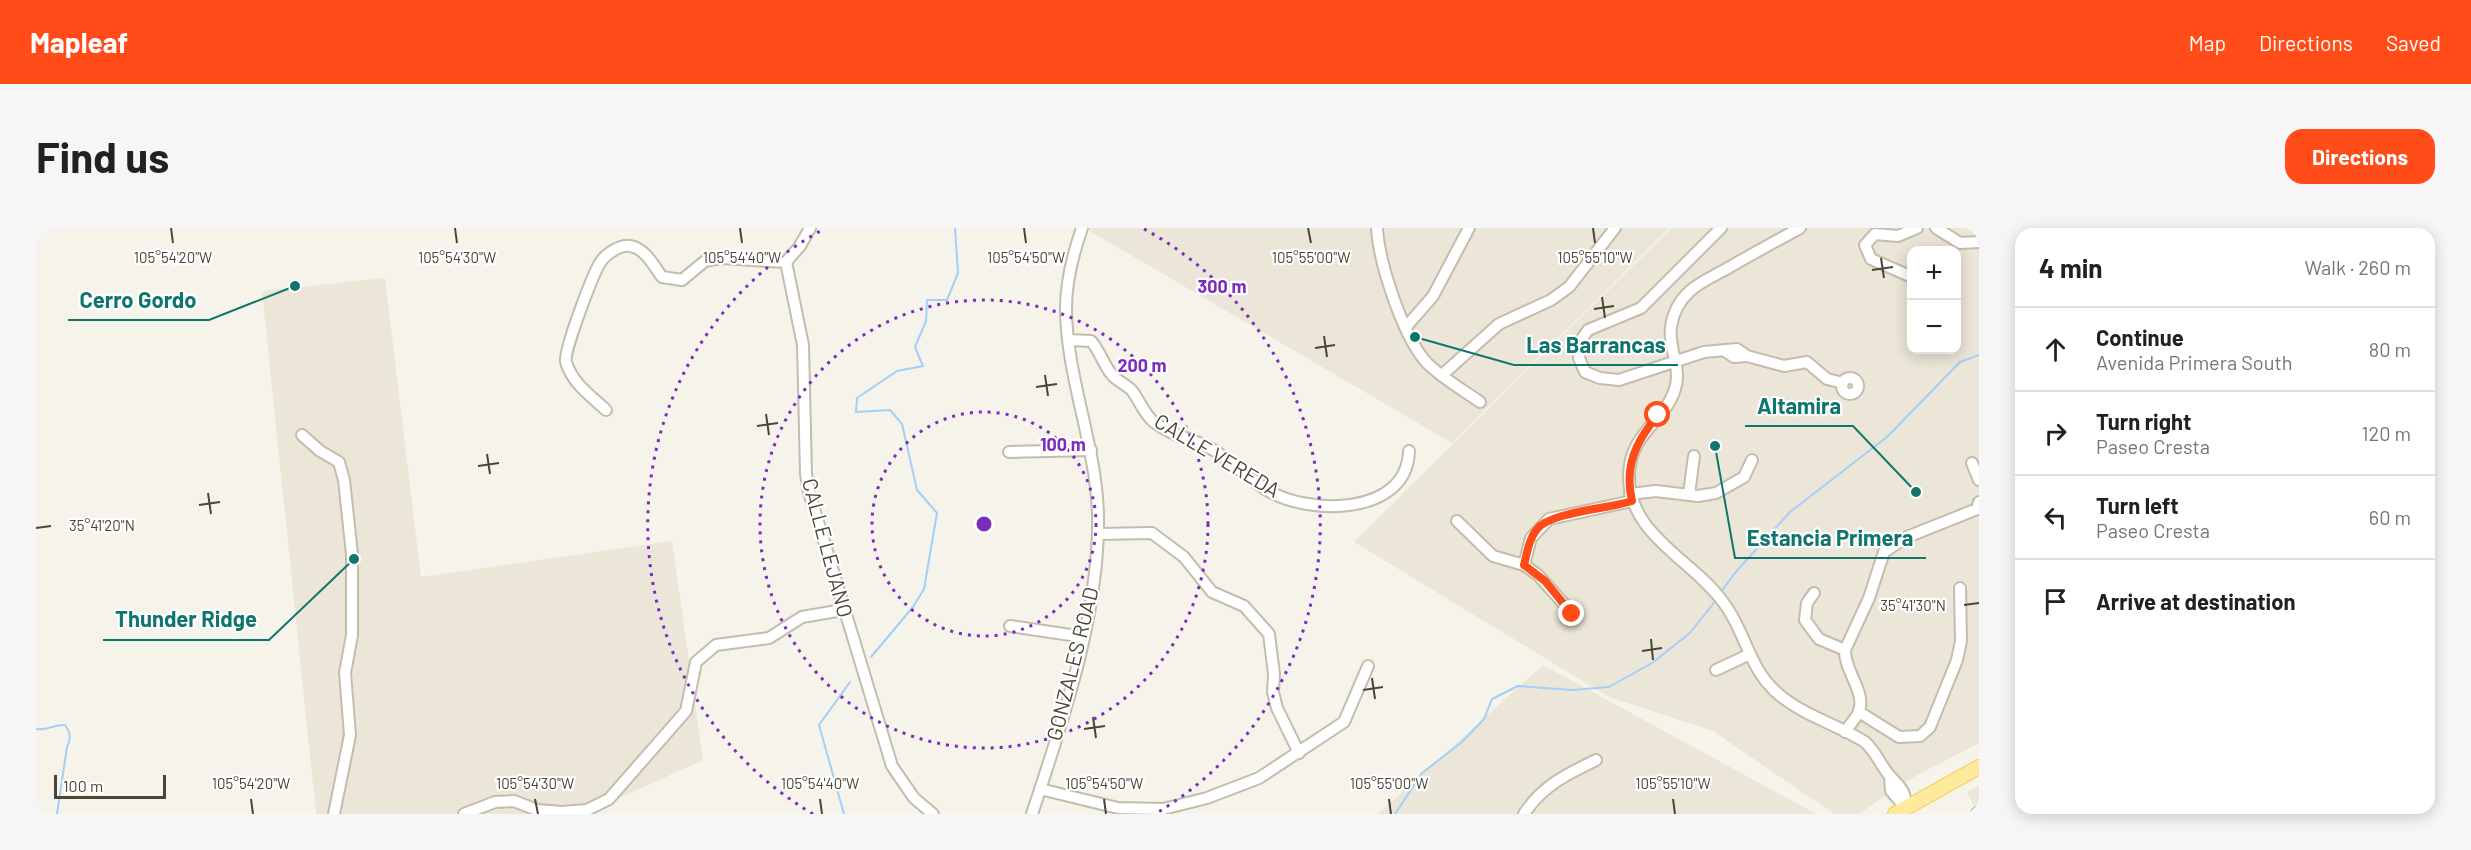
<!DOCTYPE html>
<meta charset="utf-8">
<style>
body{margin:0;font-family:Barlow,sans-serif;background:#f6f6f6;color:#202124}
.controls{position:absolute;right:18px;top:18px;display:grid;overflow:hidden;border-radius:12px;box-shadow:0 3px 15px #0003}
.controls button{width:54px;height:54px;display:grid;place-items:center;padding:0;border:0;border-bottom:2px solid #e0e0e0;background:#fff;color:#202124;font:30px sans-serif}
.scale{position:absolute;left:18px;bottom:15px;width:112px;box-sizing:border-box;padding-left:6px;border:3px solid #4c4537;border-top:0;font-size:16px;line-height:21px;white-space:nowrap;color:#4c4537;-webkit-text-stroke:4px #fff;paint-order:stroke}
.stop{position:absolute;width:18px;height:18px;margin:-14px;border:4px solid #ff4c19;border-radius:50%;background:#fff}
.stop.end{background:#ff4c19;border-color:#fff;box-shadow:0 2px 6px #0008}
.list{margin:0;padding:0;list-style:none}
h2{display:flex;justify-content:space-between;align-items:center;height:78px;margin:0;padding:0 24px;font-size:26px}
h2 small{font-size:20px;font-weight:400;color:#757577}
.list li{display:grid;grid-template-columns:39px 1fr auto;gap:18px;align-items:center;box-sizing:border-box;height:84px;padding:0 24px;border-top:2px solid #e0e0e0}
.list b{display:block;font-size:22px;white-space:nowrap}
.list p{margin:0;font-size:20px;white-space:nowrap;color:#757577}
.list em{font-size:20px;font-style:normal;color:#757577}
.icon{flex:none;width:33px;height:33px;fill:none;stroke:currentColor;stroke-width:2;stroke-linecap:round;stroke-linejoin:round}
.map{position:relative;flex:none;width:1943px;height:586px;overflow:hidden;border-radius:18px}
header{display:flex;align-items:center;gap:36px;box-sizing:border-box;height:84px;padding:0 30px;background:#ff4c19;color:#fff}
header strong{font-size:28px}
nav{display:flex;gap:33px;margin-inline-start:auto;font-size:21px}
.intro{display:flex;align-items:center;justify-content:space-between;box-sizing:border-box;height:144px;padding:0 36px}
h1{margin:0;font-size:42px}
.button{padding:15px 27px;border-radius:18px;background:#ff4c19;color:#fff;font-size:21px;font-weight:700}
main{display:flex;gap:36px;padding:0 36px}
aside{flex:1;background:#fff;border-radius:18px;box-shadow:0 3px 15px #0003}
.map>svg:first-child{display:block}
.residential{fill:#ebe6d8;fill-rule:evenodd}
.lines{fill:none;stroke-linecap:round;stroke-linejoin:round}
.stream{stroke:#a2cff8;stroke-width:2}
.minor-casing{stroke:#c3bdac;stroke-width:14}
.major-casing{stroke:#f0cf5f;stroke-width:16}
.minor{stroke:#fff;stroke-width:10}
.major{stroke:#ffea9b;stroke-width:14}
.route{stroke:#ff4c19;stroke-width:8}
.ticks{fill:none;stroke:#4c4537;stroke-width:2}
.ring{fill:none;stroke:#7b2cbf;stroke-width:3;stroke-dasharray:3 6}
.labels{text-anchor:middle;stroke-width:4.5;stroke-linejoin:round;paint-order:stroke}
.street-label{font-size:21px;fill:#4c4537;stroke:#fff}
.ticks-label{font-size:15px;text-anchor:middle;fill:#4c4537;stroke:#fff;stroke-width:4.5;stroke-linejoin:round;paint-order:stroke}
.centre{fill:#7b2cbf;stroke:#fff;stroke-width:3}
.ring-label{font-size:18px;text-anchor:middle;font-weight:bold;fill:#7b2cbf;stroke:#fff;stroke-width:4.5;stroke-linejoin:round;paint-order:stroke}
.leader{fill:none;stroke:#0f766e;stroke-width:2}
.callout-dot{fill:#0f766e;stroke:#fff;stroke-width:2}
.callout-label{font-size:22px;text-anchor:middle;font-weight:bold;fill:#0f766e;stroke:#fff;stroke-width:4.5;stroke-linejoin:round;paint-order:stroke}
</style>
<header>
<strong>Mapleaf</strong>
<nav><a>Map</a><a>Directions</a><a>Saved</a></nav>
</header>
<div class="intro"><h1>Find us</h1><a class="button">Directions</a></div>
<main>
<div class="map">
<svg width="1943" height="586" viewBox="0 0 1943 586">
<rect width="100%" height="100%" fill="#f6f4ea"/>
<!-- residential -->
<g class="residential">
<polygon points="1053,0 1633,0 1416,215 1052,2"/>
<path d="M1635,0h308v515l-67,35 -53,36h-25l-121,-83 -104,-34 -255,-155zM1876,22h44v100h-44z"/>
<polygon points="349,50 385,349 636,313 667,532 549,586 280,586 226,63"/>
<polygon points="1507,437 1780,586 1342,586"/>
<polygon points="1943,557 1943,586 1942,586 1931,564"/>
</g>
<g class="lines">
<!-- stream -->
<g class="stream">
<polyline points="1685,364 1698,346 1754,284 1851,209 1924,134 1943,127"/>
<polyline points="835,429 877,379 888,361 901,285 881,262 866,196 854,182 820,184 821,170 861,143 887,138 879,119 890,93 891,72 911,72 922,45 919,0"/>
<path d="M0,501c12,2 18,-5 29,-4 6,8 6,14 2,22l-10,67"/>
<polyline points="808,586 783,497 814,454"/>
<polyline points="1359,586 1386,545 1426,514 1448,491 1456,471 1482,458 1536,462 1573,459 1616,435 1654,405 1680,372"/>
</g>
<defs>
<g id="minor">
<path d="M1341,0c2,35 26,109 50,135 15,15 36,27 53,39"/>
<polyline points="1685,0 1605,80 1552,102 1545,112 1543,130 1549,144 1564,150 1583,152 1668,124 1701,121 1711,128"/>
<path d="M1764,0c-24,13 -48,26 -72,40 -12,7 -27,13 -38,23 -10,9 -17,22 -19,36 -3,21 11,41 4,62 -10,33 -45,43 -46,86 -1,60 63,84 94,127 22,28 25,64 52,89 25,24 62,33 90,51 11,10 15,22 24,33 10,11 17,15 17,33"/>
<polyline points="1900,0 1924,15 1943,14"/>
<polyline points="750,34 767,117 770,246 773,264 856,538 878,570 897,586"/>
<polyline points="1876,49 1835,31 1829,17 1839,6 1862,8 1881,0"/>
<polyline points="1370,99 1397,68 1433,0"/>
<path d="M1033,112l22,1c9,10 12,23 21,34 6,7 16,10 21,17 7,10 12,23 21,30 16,13 36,16 54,25 22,11 38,30 59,43 40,25 140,27 142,-39"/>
<polyline points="1689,123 1698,129 1711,128 1748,138 1771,134 1791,151 1807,155"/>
<polyline points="1406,147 1463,96 1515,72 1533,59 1579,0"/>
<circle cx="1814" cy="158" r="8"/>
<path d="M570,182c-15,-14 -34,-27 -40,-48 -3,-10 27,-88 34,-99 5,-9 21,-19 30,-17 15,2 24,20 32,31l20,3 23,-19 16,-3 65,4 14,-16 10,-18"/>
<polyline points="266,207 284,223 303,234 308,252 316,326 316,407 309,445 314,507 298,586"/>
<polyline points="973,224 1055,222"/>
<polyline points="1936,235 1943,252"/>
<polyline points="1594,266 1620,263 1662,268 1680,265 1708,249 1716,232"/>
<polyline points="1653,266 1658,228"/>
<polyline points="1421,293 1457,328 1488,337 1502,347 1536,385"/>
<polyline points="1062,306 1116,305 1148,329 1176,364 1208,378 1233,406 1238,446 1237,464 1241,480 1263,525"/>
<polyline points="1488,337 1495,310 1513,291 1596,273"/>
<polyline points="1778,365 1771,375 1769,392 1783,411 1809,422"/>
<polyline points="974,398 1048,409"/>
<polyline points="1680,442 1712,427"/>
<polyline points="1823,484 1863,509 1884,508 1894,499 1921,432 1925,413 1924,360"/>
<path d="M1809,504c4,-7 12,-14 14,-21 7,-19 -15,-41 -14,-61l24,-52 15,-46 23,-15 70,-28 2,-7"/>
<polyline points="1854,548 1855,563 1870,580"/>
<polyline points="1004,561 1082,580 1127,581 1171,570 1223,550 1308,494 1332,438"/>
<polyline points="1941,585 1943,584"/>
<polyline points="428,586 459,574 478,573 501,582 526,584 551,582 573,571 650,483 660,434 680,417 733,410 766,389 807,382"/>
<path d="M996,586c31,-94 68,-201 66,-300 -2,-70 -32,-138 -32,-206 0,-28 7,-54 16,-80"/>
<path d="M1488,586c18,-28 43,-40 72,-54"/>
</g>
<polyline id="major" points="1859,586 1943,539"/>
</defs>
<!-- minor casing -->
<use href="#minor" class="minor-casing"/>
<!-- major casing -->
<use href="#major" class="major-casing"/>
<!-- minor -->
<use href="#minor" class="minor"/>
<!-- major -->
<use href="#major" class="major"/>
</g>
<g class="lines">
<!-- route -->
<path class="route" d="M1536,386l-27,-33 -21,-16c3,-12 5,-26 13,-36 13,-17 71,-20 95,-28 -8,-35 4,-60 26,-86"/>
</g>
<!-- ticks -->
<path class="ticks" d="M135,0l2,15M419,0l2,15M704,0l2,15M988,0l2,15M1272,0l3,15M1557,0l2,15M1845,30l3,20M1836,42l21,-3M1566,69l3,21M1558,81l20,-3M1288,108l3,21M1279,120l20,-3M1009,147l3,21M1000,159l21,-3M730,186l3,21M721,198l21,-3M451,226l3,20M442,238l21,-3M172,265l3,21M163,277l21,-3M0,300l15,-2M1928,377l15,-2M1615,411l2,21M1606,423l20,-3M1336,450l3,21M1327,462l20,-3M1057,489l3,21M1048,501l21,-3M215,571l2,15M499,571l3,15M784,571l2,15M1068,571l2,15M1353,571l2,15M1637,571l2,15"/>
<!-- distance rings -->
<g class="ring">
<circle cx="948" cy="296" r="112"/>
<circle cx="948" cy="296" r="224"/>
<path d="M777 586A336 336 0 0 1 788 1M1108 1A336 336 0 0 1 1119 586"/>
</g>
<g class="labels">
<!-- street labels -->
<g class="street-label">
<text transform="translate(1181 228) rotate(31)" y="7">CALLE VEREDA</text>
<text transform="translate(791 320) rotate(75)" y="7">CALLE LEJANO</text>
<text transform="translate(1037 436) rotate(-76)" y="7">GONZALES ROAD</text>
</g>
</g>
<g class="ticks-label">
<text x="137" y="35">105°54'20"W</text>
<text x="421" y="35">105°54'30"W</text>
<text x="706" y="35">105°54'40"W</text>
<text x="990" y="35">105°54'50"W</text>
<text x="1275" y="35">105°55'00"W</text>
<text x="1559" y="35">105°55'10"W</text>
<text x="66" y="303">35°41'20"N</text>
<text x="1877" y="383">35°41'30"N</text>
<text x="215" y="561">105°54'20"W</text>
<text x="499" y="561">105°54'30"W</text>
<text x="784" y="561">105°54'40"W</text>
<text x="1068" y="561">105°54'50"W</text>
<text x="1353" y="561">105°55'00"W</text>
<text x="1637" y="561">105°55'10"W</text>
</g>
<circle cx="948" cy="296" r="9" class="centre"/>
<g class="ring-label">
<text x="1186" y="65">300 m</text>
<text x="1106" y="144">200 m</text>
<text x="1027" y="223">100 m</text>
</g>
<!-- callouts -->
<path class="leader" d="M259 58L173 92H32M1379 109L1478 137H1642M1880 264L1817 198H1709M1679 218L1699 330H1890M318 331L233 412H67"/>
<g class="callout-dot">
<circle cx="259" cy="58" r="6"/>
<circle cx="1379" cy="109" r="6"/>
<circle cx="1880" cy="264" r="6"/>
<circle cx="1679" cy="218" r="6"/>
<circle cx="318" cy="331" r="6"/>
</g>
<g class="callout-label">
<text x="102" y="80">Cerro Gordo</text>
<text x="1560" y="125">Las Barrancas</text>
<text x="1763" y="186">Altamira</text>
<text x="1794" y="318">Estancia Primera</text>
<text x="150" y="399">Thunder Ridge</text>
</g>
</svg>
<div class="controls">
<button>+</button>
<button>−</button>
</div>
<div class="scale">100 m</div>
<div class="stop" style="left:1622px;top:187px"></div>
<div class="stop end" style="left:1536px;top:386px"></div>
</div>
<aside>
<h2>4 min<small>Walk · 260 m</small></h2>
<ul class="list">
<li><svg class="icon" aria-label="ahead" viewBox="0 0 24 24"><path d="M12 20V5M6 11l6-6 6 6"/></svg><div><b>Continue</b><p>Avenida Primera South</p></div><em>80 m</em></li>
<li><svg class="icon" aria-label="right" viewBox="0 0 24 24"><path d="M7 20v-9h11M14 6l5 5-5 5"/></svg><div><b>Turn right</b><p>Paseo Cresta</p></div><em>120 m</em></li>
<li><svg class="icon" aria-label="left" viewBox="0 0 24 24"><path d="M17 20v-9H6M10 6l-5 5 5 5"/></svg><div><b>Turn left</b><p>Paseo Cresta</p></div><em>60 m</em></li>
<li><svg class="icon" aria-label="arrive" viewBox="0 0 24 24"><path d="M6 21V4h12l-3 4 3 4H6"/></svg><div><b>Arrive at destination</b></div></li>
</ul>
</aside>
</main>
